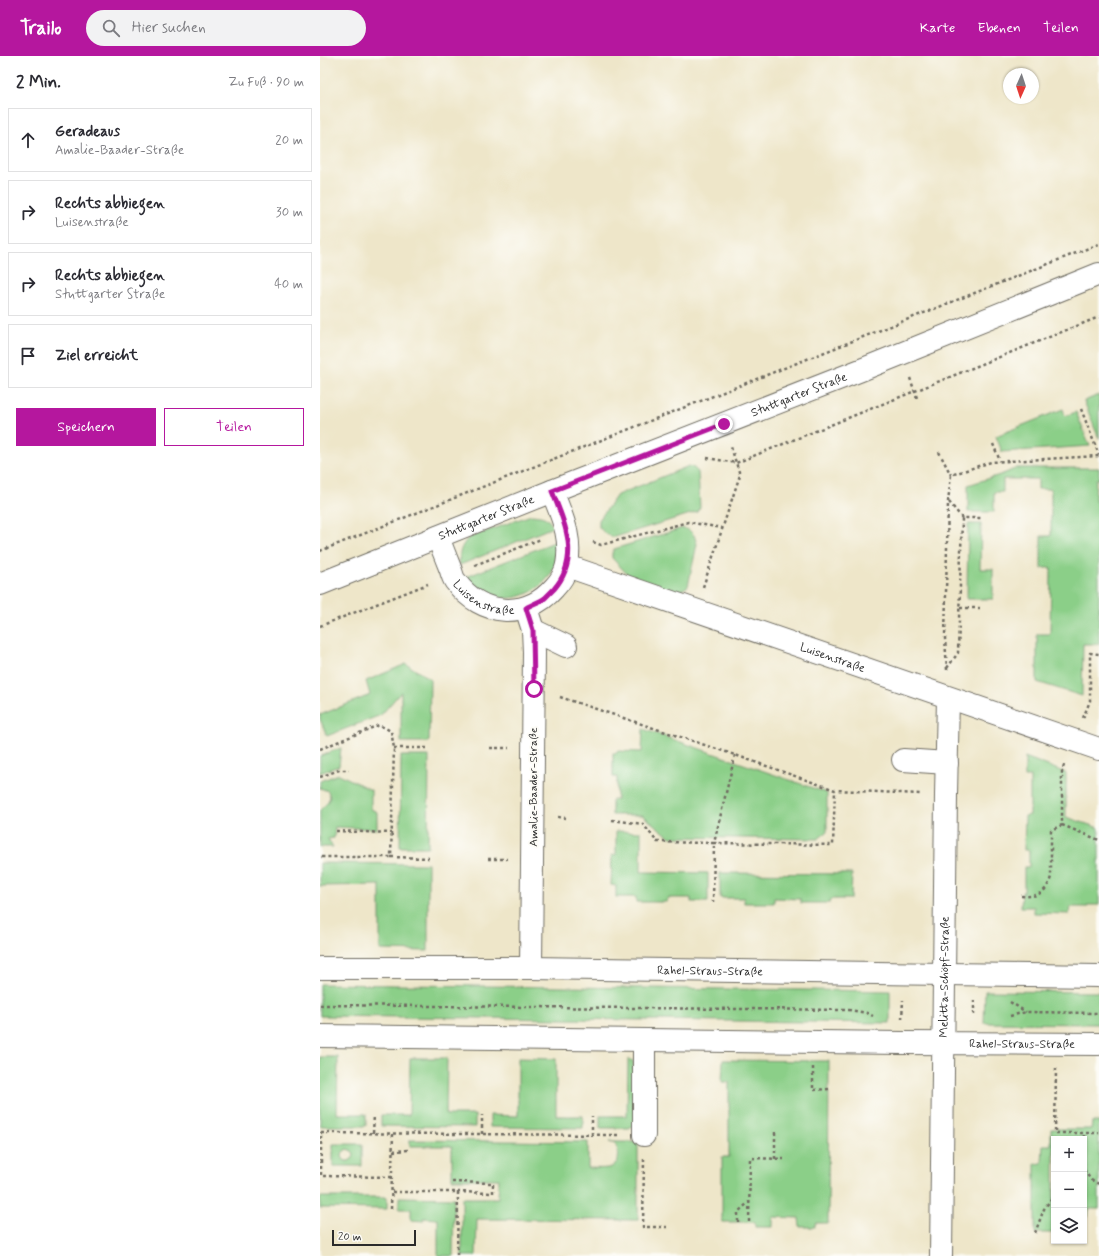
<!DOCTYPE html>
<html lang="de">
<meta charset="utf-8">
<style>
body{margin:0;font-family:Mynerve,sans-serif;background:#f2f2f3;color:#2b2b33}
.controls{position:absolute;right:12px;bottom:12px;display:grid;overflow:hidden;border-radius:0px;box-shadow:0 1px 3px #0004}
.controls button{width:36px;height:36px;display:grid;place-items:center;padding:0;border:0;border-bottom:1px solid #e1e1e2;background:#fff;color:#2b2b33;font:20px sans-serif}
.compass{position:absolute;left:683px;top:12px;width:36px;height:36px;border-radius:50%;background:#fff;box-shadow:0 1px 3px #0004;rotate:183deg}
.scale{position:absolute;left:12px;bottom:10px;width:84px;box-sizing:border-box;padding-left:4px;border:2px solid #2b2b2b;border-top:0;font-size:11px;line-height:14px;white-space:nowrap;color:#2b2b2b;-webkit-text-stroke:3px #fdfcf7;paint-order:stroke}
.stop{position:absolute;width:12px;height:12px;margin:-9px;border:3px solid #b5179e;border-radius:50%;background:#fff}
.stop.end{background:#b5179e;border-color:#fff;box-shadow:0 1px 4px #0008}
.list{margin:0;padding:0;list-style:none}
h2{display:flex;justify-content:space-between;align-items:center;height:52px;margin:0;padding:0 16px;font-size:17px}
h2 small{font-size:13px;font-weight:400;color:#7c7c81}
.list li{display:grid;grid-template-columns:26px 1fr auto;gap:12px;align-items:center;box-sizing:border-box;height:64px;margin:0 8px 8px;padding:0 8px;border:1px solid #e1e1e2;border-radius:0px}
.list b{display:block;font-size:15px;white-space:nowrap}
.list p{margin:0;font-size:13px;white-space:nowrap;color:#7c7c81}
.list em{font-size:13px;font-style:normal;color:#7c7c81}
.actions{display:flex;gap:8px;padding:12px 16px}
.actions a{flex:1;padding:9px 0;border:1px solid #b5179e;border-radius:0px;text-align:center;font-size:14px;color:#b5179e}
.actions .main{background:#b5179e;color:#fff}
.icon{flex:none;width:22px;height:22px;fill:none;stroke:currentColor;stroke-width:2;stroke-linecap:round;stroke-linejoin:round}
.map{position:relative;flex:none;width:779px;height:1200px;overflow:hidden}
header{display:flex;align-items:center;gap:24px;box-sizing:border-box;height:56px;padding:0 20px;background:#b5179e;color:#fff}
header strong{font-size:19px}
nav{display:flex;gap:22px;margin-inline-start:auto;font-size:14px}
.search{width:280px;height:36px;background:#f2f2f3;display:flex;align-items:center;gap:10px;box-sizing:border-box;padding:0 14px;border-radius:22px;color:#7c7c81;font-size:15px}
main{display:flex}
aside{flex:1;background:#fff}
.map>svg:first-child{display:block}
.green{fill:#8bcf88;stroke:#5b7d5a;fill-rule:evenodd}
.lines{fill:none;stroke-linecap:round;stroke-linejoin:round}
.minor-casing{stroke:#6f6c62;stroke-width:24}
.major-casing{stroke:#6f6c62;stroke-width:24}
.path{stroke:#6f6c62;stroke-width:2.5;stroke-dasharray:3 3;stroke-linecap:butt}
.minor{stroke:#fff;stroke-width:22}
.major{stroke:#fff;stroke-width:22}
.route{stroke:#b5179e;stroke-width:5}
.labels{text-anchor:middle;stroke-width:4;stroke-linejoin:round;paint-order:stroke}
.street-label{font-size:12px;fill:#2b2b2b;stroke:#fdfcf7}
</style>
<header>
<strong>Trailo</strong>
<div class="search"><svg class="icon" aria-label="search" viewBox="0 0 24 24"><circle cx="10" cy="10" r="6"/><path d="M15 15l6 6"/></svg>Hier suchen</div>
<nav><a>Karte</a><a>Ebenen</a><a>Teilen</a></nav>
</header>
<main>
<aside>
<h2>2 Min.<small>Zu Fuß · 90 m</small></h2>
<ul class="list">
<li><svg class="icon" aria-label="ahead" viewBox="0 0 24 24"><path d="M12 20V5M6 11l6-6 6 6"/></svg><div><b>Geradeaus</b><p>Amalie-Baader-Straße</p></div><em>20 m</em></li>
<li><svg class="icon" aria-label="right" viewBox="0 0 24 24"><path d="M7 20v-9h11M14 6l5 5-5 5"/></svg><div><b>Rechts abbiegen</b><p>Luisenstraße</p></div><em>30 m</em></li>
<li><svg class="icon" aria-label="right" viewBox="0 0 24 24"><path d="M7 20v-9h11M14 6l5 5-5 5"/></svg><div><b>Rechts abbiegen</b><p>Stuttgarter Straße</p></div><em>40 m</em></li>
<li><svg class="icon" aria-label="arrive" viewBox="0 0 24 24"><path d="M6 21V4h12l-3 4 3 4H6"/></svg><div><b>Ziel erreicht</b></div></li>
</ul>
<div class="actions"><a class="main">Speichern</a><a>Teilen</a></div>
</aside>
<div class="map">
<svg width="779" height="1200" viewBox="0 0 779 1200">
<rect width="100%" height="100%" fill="#fdfcf7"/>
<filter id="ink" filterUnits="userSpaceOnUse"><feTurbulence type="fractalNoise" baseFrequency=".025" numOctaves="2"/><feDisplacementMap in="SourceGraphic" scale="8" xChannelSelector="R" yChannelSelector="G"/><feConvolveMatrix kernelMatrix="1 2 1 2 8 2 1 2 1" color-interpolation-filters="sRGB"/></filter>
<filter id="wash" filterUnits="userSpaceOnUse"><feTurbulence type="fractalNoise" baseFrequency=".012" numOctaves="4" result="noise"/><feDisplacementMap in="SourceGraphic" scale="16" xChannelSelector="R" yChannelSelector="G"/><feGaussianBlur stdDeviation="0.9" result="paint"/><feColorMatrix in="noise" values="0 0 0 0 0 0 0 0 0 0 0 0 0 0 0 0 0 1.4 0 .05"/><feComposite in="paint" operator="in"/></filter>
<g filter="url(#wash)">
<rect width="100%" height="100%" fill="#eee6c9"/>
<!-- green -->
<g class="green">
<polygon points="779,339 779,383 764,345"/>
<polygon points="743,353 745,360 756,356 770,390 682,396 676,380"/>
<path d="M369,410l5,2 4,4 2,35 -3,5 -82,25c-8,-1 -12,-5 -16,-10v-7l18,-25z"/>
<polygon points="697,412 779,412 779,423 776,423 775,445 779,446 779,588 763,588 762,640 717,626 717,578 730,578 731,512 721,512 721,480 731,480 731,433 718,433 718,423 683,423 683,436 674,436 674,456 648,456 648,429 683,418"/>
<path d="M211,459c12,1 16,1 22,12l-93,38c-2,-12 1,-18 8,-27z"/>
<polygon points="648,468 661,468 660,513 673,513 673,543 647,543"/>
<polygon points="363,472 369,474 374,479 377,488 368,530 362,534 356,536 312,523 292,502 292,497 294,493"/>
<path d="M237,485c0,6 1,14 0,19 -9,33 -50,49 -78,30 -5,-3 -9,-9 -13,-13z"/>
<polygon points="86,608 110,623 109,686 81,686 81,636 61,659 7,680 0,663 0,659 50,639 46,625"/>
<polygon points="323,673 507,737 507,776 498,783 350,781 322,759 292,759 292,744 297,744 297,721 293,721 293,697 297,697 297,695 322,696"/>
<polygon points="21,692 19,710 0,717 0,700"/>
<polygon points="81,700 109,700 108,791 80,791"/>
<polygon points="705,701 746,717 746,761 779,772 779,849 768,849 768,851 750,851 749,858 714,857 714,851 701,851 702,836 704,836 704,811 709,811 709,794 704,794 705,760 710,759 710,721 705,721"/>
<polygon points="19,718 51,734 51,753 57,756 57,773 15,771 14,782 8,783 13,791 0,791 0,754 7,747 10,741 8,735 0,732 0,725"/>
<polygon points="296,775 321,776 321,816 388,817 388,846 371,846 371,842 347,842 347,846 316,846 316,841 296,841 296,830 291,829 292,799 296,799"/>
<polygon points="0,807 108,808 108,895 60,894 60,829 0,830"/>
<polygon points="400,817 532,818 531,843 511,843 510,847 481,847 481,843 454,842 454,847 424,847 424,842 400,842"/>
<polygon points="0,928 570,935 570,967 0,960"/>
<polygon points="665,935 779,936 779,968 664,967"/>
<polygon points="0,1001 18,1001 17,1058 46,1058 46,1070 0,1070"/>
<polygon points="90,1002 127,1002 126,1059 155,1059 155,1071 61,1070 61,1059 89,1059"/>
<polygon points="198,1002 236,1003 236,1060 263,1060 263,1072 170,1071 170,1059 198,1060"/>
<polygon points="308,1003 313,1005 316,1068 309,1072 280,1072 280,1060 307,1060"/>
<polygon points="403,1004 509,1005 508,1167 495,1167 495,1171 480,1171 479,1162 453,1161 453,1171 435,1171 435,1166 402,1166 402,1101 409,1101 409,1026 402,1026"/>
<polygon points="772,1066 779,1066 779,1153 769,1153 768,1161 764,1161 764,1083 734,1083 734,1177 715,1177 715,1108 722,1107 723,1089 731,1089 731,1073 771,1073"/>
<path d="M90,1084l178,2v26c6,0 14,1 20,0 13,-3 12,-15 7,-24l-6,-2h29v78l-161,-1 -1,37h-14v-58h36l1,-19h-47v-33h-42z"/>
<path d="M13,1088h29v22h-29zM27,1093l5,2 2,3 -1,4 -4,3h-4l-3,-4 1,-5z"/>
<polygon points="0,1141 67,1141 67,1153 0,1152"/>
<polygon points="79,1141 134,1142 133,1200 118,1200 118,1163 103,1162 103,1165 91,1164 91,1153 79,1153"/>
</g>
</g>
<g filter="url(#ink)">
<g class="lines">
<defs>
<g id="minor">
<path id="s1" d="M118,481c4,11 8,21 12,31 2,5 3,11 6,14 25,34 70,38 98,6 6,-6 11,-14 13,-23 5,-29 -5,-48 -15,-74"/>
<path id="s2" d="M247,510l532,183"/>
<polyline points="206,552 213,574 214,596 211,912"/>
<polyline points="213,574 246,590"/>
<polyline points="583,704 627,707"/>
<path id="s3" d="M0,912h211l413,6 155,2"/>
<path id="s4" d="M0,980l582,7 197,1"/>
<polyline points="324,1079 324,984"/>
<path id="s5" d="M621,1200l5,-461 2,-97"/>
</g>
<g id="major">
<path id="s6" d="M0,528l232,-93 309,-121 238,-96"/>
</g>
</defs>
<!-- minor casing -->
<use href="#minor" class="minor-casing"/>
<!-- major casing -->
<use href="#major" class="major-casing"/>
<!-- path -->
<g class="path">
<polyline points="590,322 597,342"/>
<polyline points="761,353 779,399"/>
<polyline points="673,388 680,405"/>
<polyline points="619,396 631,419"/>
<polyline points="387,402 416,407 779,261"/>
<polyline points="629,446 642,462 661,462"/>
<polyline points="273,486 281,489 368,466 402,472"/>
<polyline points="0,495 779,188"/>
<polyline points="155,509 221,483"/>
<polyline points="383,531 420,419 411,391"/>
<polyline points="640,552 660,552"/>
<polyline points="0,570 108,528"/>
<polyline points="627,612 638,597 642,462"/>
<polyline points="627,614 625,582 628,446 631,419 671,406 779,400"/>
<polyline points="240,641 415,699 515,734 601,738"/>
<polyline points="763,662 770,645 770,597 779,598"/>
<polyline points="74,692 109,692"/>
<polyline points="170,692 189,692"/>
<polyline points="0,693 59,669 71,675 74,692 71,801 0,801"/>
<polyline points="415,699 394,787 513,789 515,734"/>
<polyline points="0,721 19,714 29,714"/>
<polyline points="238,761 246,762"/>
<polyline points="292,764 323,768 337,786 394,787 393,846"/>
<polyline points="742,769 779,784"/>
<polyline points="16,775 72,777"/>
<polyline points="71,801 109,802"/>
<polyline points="168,803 187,803"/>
<path d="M701,840c16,1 25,-2 30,-19v-47l11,-5v-54l2,-6"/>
<polyline points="654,944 654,961"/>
<polyline points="690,946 706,956"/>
<polyline points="0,949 529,954 547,957 553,960"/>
<polyline points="690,960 706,956 779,957"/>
<polyline points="582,963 583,944"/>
<polyline points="493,1011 493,1034 509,1033"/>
<polyline points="736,1012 735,1077 779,1077"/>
<polyline points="53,1077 54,1059"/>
<polyline points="162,1078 162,1059"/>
<polyline points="272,1079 272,1060"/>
<polyline points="764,1088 764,1077"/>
<polyline points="73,1095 90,1094"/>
<polyline points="324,1103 323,1171 347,1171"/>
<polyline points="455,1103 455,1076"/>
<polyline points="764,1114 771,1124 779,1128"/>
<polyline points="72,1121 1,1120 1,1077 299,1079"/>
<polyline points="132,1126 173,1127 173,1137 138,1136"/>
<polyline points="72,1136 138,1136 137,1200"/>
<polyline points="71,1153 73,1077"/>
<polyline points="418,1166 418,1156 429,1146"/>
<polyline points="429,1166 430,1102 464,1103"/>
<polyline points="715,1177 724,1153 734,1139"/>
</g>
<!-- minor -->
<use href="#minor" class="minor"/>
<!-- major -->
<use href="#major" class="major"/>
</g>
</g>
<g class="lines" filter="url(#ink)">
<!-- route -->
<path class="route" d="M214,633l-1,-59 -7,-22c6,-4 14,-6 19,-10 3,-3 6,-6 9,-9 27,-31 11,-65 -2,-98l172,-67"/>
</g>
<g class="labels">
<!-- street labels -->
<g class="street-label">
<text dy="4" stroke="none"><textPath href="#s6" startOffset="515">Stuttgarter Straße</textPath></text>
<text dy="4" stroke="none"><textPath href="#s6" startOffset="179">Stuttgarter Straße</textPath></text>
<text dy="4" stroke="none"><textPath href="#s1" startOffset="82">Luisenstraße</textPath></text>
<text dy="4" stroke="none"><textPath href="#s2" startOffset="281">Luisenstraße</textPath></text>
<text transform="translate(213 731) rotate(-90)" y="4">Amalie-Baader-Straße</text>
<text dy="4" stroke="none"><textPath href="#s3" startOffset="390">Rahel-Straus-Straße</textPath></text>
<text dy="4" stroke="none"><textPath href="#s5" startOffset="279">Melitta-Schöpf-Straße</textPath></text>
<text dy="4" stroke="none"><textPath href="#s4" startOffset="702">Rahel-Straus-Straße</textPath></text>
</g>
</g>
</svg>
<div class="controls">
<button>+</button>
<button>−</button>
<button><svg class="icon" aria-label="layers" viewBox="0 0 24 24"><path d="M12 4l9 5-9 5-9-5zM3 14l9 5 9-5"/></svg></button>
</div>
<svg class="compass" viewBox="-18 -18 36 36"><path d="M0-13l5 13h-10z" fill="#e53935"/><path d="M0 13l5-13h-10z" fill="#7c7c81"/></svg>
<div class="scale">20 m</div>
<div class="stop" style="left:214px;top:633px"></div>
<div class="stop end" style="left:404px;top:368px"></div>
</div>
</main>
